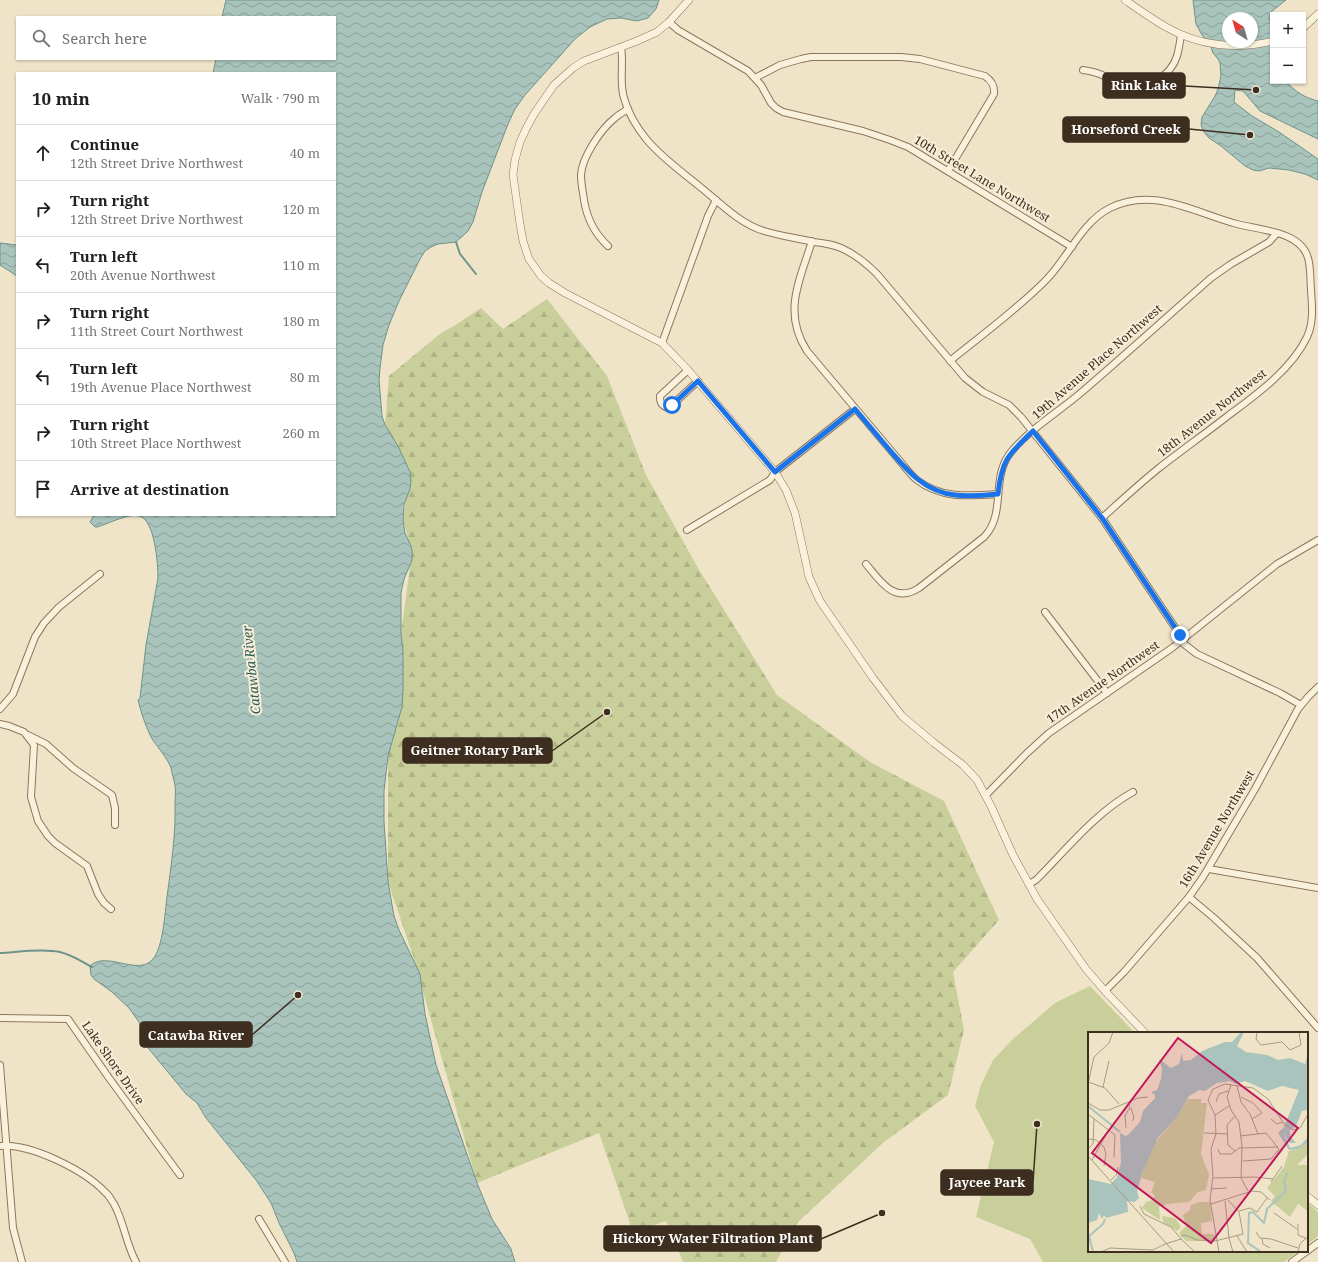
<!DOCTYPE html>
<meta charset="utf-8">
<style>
body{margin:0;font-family:"Noto Serif",serif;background:#f2f2f2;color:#202124}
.controls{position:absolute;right:12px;top:12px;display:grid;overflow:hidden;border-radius:0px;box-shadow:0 1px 3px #0004}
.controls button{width:36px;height:36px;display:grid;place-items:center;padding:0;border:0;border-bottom:1px solid #e0e0e0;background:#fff;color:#202124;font:20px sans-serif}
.compass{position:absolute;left:1222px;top:12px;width:36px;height:36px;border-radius:50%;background:#fff;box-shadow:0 1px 3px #0004;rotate:323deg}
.stop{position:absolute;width:12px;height:12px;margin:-9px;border:3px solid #1a73e8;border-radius:50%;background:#fff}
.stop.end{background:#1a73e8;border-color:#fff;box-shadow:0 1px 4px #0008}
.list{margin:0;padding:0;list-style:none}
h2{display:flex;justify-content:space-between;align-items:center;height:52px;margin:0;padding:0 16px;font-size:17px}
h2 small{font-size:13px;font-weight:400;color:#757577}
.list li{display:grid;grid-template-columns:26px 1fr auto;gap:12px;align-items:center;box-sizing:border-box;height:56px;padding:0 16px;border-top:1px solid #e0e0e0}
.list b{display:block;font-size:15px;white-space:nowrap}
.list p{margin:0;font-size:13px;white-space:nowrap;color:#757577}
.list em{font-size:13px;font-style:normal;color:#757577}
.icon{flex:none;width:22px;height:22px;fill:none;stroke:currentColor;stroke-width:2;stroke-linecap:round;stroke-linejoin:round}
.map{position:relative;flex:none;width:1318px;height:1262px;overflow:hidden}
.search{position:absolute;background:#fff;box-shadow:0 1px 3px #0004;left:16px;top:16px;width:320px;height:44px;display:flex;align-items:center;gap:10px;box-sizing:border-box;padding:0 14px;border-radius:0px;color:#757577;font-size:15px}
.panel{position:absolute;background:#fff;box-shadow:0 1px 3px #0004;left:16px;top:72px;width:320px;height:444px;border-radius:0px}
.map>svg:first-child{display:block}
.green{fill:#c9cf9b}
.forest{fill:url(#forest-firs)}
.water{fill:url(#water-waves);stroke:#6f938a;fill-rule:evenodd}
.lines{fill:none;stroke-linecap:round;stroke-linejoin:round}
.stream{stroke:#6f938a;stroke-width:2}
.minor-casing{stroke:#8d765c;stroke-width:8}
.tertiary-casing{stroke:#8d765c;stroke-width:8}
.minor{stroke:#faf1dc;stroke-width:6}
.tertiary{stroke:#faf1dc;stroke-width:7}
.route{stroke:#1a73e8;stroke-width:5}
.labels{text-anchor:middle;stroke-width:4;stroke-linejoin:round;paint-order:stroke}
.street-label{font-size:12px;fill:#3d2e20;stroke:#f7eed8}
.water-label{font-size:13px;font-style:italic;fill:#2f5d5a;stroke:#f7eed8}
.inset-river{fill:none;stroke:#a9c4bc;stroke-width:2}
.inset-road{fill:none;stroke:#a89b85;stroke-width:1}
.view{fill:#c2185b;fill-opacity:0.15;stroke:#c2185b;stroke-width:2}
.inset-edge{fill:none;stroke:#3d2e20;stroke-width:2}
.leader{fill:none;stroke:#3d2e20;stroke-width:1.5}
.callout-dot{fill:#3d2e20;stroke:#f7eed8;stroke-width:1.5}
.callout{fill:#3d2e20;stroke:#3d2e20;stroke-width:1.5}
.callout-label{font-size:13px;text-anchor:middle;font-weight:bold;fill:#fff}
</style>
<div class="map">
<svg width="1318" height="1262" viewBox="0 0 1318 1262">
<defs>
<pattern id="forest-firs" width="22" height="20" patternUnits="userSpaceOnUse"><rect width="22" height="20" fill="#c9cf9b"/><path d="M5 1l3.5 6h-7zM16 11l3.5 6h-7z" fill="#aeb285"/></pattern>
<pattern id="water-waves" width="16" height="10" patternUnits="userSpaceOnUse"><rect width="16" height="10" fill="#a9c4bc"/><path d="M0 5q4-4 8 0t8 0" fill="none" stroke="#8ba098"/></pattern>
</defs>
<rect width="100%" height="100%" fill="#f0e4c8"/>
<!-- green -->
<g class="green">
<polygon points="1090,986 1135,1033 1089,1033 1089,1251 1299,1251 1284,1262 1043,1262 1030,1239 976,1217 994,1142 975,1106 981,1085 993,1060 1012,1040 1055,1003"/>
<polygon points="1307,1202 1318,1212 1318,1236 1307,1245"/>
</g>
<!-- forest -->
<polygon class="forest" points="547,299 607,376 646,475 698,568 777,695 870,762 944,801 999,920 953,972 964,1030 948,1095 884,1142 797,1223 776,1262 683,1262 666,1221 633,1232 599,1133 477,1183 413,956 388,882 388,756 403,689 401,634 412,551 403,520 410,472 385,425 389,376 441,333 454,326 481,308 503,329"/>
<!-- water -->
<g class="water">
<path d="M226,0h433l-3,9 -8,9 -11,3 -16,-3 -14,1 -17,8 -15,12 -50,56 -10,14 -7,15 -26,68 -9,30 -5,9 -12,11 -18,2 -7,3 -6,4 -5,8 -21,42 -10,24 -6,20 -3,23 -1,12 3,36 3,9 14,23 11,24 1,8 -1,9 -6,16 -1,15 2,13 6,13 1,5v9l-8,19 -3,14v41l2,17v38l-1,18 -14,49 -4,35v30l4,61 6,34 5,14 21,44 5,40 11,51 41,118 15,36 19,30 4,13h-218l-3,-9 -15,-30 -8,-20 -15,-23 -50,-62 -9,-15 -11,-9 -42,-51 -1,-10 -4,-11 -10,-14 -17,-16 -18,-13 -3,-4 -1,-9c16,-16 48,11 63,-7 10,-12 12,-46 14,-62 4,-31 9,-62 8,-93 0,-6 1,-13 0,-19 -1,-5 -3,-12 -4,-17 -4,-11 -14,-21 -20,-31 -6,-12 -10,-25 -13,-37l2,-2 6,-53 12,-67c0,-13 -3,-59 -19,-62 -11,-3 -31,8 -42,11h-2l-5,-5 4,-7h241v-442h-122l3,-14h119v-42h-113z"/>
<path d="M1193,0h93l-14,11 -3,6 4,13 -2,9 2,10v32h13c8,10 19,17 32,20v38l-58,-28 -17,-20 -8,-1 -1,12 18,14 27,16 39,27v21l-13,-6 -16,-4 -20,-2 -10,3 -6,-1 -8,-4 -24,-20 -12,-8 -5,-6 -3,-7 1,-8 13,-21 3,-7 3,-13 -1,-13 -2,-4 -5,-6 -3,-9 -8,-9 -6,-11zM1228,18h24v24h-24z"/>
<polygon points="0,243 17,245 17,276 0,265"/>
</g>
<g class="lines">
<!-- stream -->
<g class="stream">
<polyline points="456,242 460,254 476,274"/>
<path d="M0,953c18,-1 43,-5 60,-1 12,3 21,9 32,15"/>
</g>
<defs>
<g id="minor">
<polyline points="669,22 678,30 748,71 761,85 771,103 776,108 783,112 863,131 890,140 908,147 1072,247"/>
<path d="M621,47c3,17 -2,35 3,51 4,15 14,31 23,42 17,20 38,34 57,50 18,15 37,34 60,41 16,5 33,7 50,11 9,1 18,2 27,6 14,6 25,15 36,26l88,104 18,14 26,13 12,12 81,101 78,117 4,9 13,10 83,39 21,12"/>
<path d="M1083,70c8,1 16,3 23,7 7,3 12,7 20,9 21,4 45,-10 51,-30 2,-7 3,-14 4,-21"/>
<path d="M755,78l25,-13 21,-6 10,-2h90l19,2 65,17c7,5 10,10 9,18l-46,77"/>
<path d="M812,241c-12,39 -30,71 -5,110l97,115c4,5 8,10 13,14 24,19 53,16 81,14"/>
<path d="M608,246c-14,-13 -21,-27 -24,-46 -1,-8 -3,-16 -3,-25 1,-18 20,-46 34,-57 4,-4 9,-6 13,-9"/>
<polyline points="662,343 708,216 716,200"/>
<path d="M950,361c32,-26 69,-53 97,-82 22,-23 35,-57 63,-71 43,-22 85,5 127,16 22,6 64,7 71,34 3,10 2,21 3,32 1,16 3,32 -4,47 -15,32 -51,58 -78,78 -23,18 -47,35 -70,53 -20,16 -38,33 -57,50"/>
<path d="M688,370l-28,26c0,7 1,9 8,12l4,-3 26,-24"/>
<polyline points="687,530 770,480 775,472 855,409"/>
<path d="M866,564c14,17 28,40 53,24l65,-51c23,-24 6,-59 27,-85 20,-24 49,-41 72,-61 43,-37 85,-75 128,-113l20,-14 38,-22 8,-9"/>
<polyline points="1045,612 1107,693"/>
<polyline points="0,709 13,694 35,637 44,623 59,607 100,574"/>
<polyline points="0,724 9,726 24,732 34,745 31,797 38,821 48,836 55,843 87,866 98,894 104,903 111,909"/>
<polyline points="28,735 46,744 73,768 112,795 115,808 115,825"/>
<polyline points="986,795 1027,753 1049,733 1172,648 1277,564 1318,540"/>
<polyline points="1209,869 1318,888"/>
<path d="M1029,884l7,-4c30,-30 60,-68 97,-88"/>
<polyline points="1189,897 1214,918 1257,958 1318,1028"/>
<polyline points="1105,991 1124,972 1189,897 1203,877 1255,789 1298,709 1308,697 1318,687"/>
<polyline points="0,1018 68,1019 109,1078 180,1175"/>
<polyline points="0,1065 13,1228 22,1262"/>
<path d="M0,1146c30,-3 84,24 105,46 4,3 6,8 9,12 10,18 12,40 22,58"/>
<polyline points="259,1219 285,1262"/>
<polyline points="1292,1262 1318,1243"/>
</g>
<g id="tertiary">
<polyline points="689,0 669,22 657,32 637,41 584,61 573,68 554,85 534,114 527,127 520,142 515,160 513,175 520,224 523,241 529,259 541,276 549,283 565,293 662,343 688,370 775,472 786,490 795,513 809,577 820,601 873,678 902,716 934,743 963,765 977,780 991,806 1013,855 1037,899 1086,969 1105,991 1145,1033"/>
<path d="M1125,0c13,9 27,19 41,27 33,19 71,23 107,14"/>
<polyline points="1303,28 1318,14"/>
<polyline points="1307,1196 1318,1205"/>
</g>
</defs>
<!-- minor casing -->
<use href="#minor" class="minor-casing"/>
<!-- tertiary casing -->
<use href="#tertiary" class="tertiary-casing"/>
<!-- minor -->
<use href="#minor" class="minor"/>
<!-- tertiary -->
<use href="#tertiary" class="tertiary"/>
</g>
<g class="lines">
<!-- route -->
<path class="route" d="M672,405l26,-24 77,91 80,-63c11,13 21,25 32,38 19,22 37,45 68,48 14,2 29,0 43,-1 4,-35 10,-39 35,-63l69,87 78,117"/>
</g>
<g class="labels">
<!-- street labels -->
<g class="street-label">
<text transform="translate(982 179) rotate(31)" y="4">10th Street Lane Northwest</text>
<text transform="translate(1097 362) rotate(-41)" y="4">19th Avenue Place Northwest</text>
<text transform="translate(1212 413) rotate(-38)" y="4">18th Avenue Northwest</text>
<text transform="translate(1103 682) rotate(-35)" y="4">17th Avenue Northwest</text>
<text transform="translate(1217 829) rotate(-59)" y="4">16th Avenue Northwest</text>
<text transform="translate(113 1063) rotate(55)" y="4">Lake Shore Drive</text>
</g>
<!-- water labels -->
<g class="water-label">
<text transform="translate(251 670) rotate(-96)" y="5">Catawba River</text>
</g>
</g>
<!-- overview -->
<g transform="translate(1088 1032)">
<rect width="220" height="220" fill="#f0e4c8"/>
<path d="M111,170h11l2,19 -11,2 1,11h12l1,7h-29l-7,-8 7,-7 -3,-11 7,-5 1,-5zM74,184l13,2 6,9 -4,4 -14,-9z" fill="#c9cf9b"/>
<path d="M100,67h13v4h6l-6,51 8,21 -3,15 -8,2 -9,10 -22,2 -8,3 1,13 -18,-12 4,-6 7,-2 2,-5 -4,-2 4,-11 -14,-4 12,-33 25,-29zM220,109v13l-11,11h11v46l-10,-7 -8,13 -19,-16 4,-5 -8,-8 17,-21 5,-16 9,-2z" fill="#c9cf9b"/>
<path d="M153,0h3l-7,14 9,6 21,3 11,5 12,-2 15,6 3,-11v57l-6,1 -6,15 -6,4v6l6,7h-6l-7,-11 7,16 11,-3 7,-8v5l-10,7 -9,1 -11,-17 6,-6 15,-37 -17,-4 -14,5 -23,-10 -9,3 -6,-3 -13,2 -12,8 -6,-1 -10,6 -11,20 -21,23 -15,35 -5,17 2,7 -4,4 -8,-1 1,11 -22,6 -2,-3 -2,4 -3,-6 -2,7 -9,3v-44l23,5 6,-7 4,-14 -1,-30 6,3 3,-2 11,-12 3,-11 12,-13v-3l-4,-3 6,-2 4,-11 1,-10 -3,-10 12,9 8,-4 3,-11 1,8 8,-1 11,-9 23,-9h7z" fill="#a9c4bc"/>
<path class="inset-river" d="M0,74l32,26M1,204l4,16M0,205l15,-13 2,-5M173,220l-13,-9 1,-30 4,-1 11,11 3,-14 19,-18 -2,-10 3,-8"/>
<path class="inset-road" d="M169,0l-1,7 5,6 21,-3 8,8 11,-5 -2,-13M0,50l17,6 14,16M0,52l6,-27 15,-14 4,-11M143,53l-4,12 4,13 8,12 3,24 -1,32 7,13M149,54l4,16 9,12 8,20M15,55l6,-26M153,65l12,6 9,10 -10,6M128,70l3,-8 9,-3M0,71l12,7h9l29,-12 10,-1M43,76l3,10 -2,3M1,83l26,20 -1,22M127,83l14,-9M183,87l6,5 6,-2M38,96l-1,-13 5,-7 -2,-5M116,101l24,1M152,104l26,-3 13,16 -8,10 -28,2M1,107l7,1 8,7 2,7 -2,12M1,116l4,-4 1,-25M130,117l2,5h11l8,-6 39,-1M147,119l-7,-6 -1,-20 8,-9M0,124l86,96M4,128l16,-29M125,146l42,-1 18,2M23,148l6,-6 1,-7M183,150l11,-16M123,157l16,-1M137,169l4,37 4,14M123,172l41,-13 9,1 9,8M52,174l4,8 27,13 11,13M151,179l11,-3 7,4 10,-14M186,181l23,16M210,192v11l10,4M168,200l4,6 11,1 27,9M93,204l4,-1 12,5 18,1 28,-7 -4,-22 -11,-12M149,204l10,16M174,207l1,5 7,4M77,212l16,-5 14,13M13,220l9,-4 43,2 12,-6M131,220l-9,-52 3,-24 -2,-27 5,-15 -1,-19 -7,-15 5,-11 12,-5 28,4 15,11 16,25 9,6 7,-2 8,-14M210,220l2,-8 6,-6"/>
<path class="view" d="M90,6l120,90 -87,115 -119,-90z"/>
<rect width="220" height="220" class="inset-edge"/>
</g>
<!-- callouts -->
<path class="leader" d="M1256 90L1185 86M1250 135L1189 129M607 712L552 751M298 995L252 1035M1037 1124L1033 1182M882 1213L821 1239"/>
<g class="callout-dot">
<circle cx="1256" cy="90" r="4"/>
<circle cx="1250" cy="135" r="4"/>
<circle cx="607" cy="712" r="4"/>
<circle cx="298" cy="995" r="4"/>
<circle cx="1037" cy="1124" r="4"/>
<circle cx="882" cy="1213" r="4"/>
</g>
<g class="callout">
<rect x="1103" y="73" width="82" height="25" rx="4"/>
<rect x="1063" y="117" width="126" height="25" rx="4"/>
<rect x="403" y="738" width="149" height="25" rx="4"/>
<rect x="140" y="1022" width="112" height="25" rx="4"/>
<rect x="941" y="1170" width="92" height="25" rx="4"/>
<rect x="604" y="1226" width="217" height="25" rx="4"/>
</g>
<g class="callout-label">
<text x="1144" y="90">Rink Lake</text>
<text x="1126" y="134">Horseford Creek</text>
<text x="477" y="755">Geitner Rotary Park</text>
<text x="196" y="1040">Catawba River</text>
<text x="987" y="1187">Jaycee Park</text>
<text x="713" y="1243">Hickory Water Filtration Plant</text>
</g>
</svg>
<div class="controls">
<button>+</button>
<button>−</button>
</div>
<svg class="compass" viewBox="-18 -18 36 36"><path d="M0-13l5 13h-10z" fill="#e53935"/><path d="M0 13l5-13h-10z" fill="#757577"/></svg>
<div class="stop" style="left:672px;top:405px"></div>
<div class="stop end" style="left:1180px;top:635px"></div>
<div class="search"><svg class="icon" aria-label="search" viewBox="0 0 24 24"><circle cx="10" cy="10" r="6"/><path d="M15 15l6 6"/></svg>Search here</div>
<section class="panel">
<h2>10 min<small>Walk · 790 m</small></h2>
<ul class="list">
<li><svg class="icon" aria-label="ahead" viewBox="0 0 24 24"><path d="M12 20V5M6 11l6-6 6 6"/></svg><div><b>Continue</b><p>12th Street Drive Northwest</p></div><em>40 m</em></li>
<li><svg class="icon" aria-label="right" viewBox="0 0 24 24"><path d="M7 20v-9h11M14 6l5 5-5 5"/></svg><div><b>Turn right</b><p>12th Street Drive Northwest</p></div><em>120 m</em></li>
<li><svg class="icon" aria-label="left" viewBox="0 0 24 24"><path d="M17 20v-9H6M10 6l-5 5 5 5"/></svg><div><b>Turn left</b><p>20th Avenue Northwest</p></div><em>110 m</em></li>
<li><svg class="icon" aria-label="right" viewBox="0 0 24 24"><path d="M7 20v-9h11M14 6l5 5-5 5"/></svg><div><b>Turn right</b><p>11th Street Court Northwest</p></div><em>180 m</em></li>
<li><svg class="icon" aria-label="left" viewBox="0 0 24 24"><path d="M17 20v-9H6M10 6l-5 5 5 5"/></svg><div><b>Turn left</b><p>19th Avenue Place Northwest</p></div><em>80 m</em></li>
<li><svg class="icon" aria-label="right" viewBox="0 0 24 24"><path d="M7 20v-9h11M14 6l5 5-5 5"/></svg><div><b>Turn right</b><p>10th Street Place Northwest</p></div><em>260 m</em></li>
<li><svg class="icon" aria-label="arrive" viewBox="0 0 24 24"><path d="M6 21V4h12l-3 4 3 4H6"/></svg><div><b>Arrive at destination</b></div></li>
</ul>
</section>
</div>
